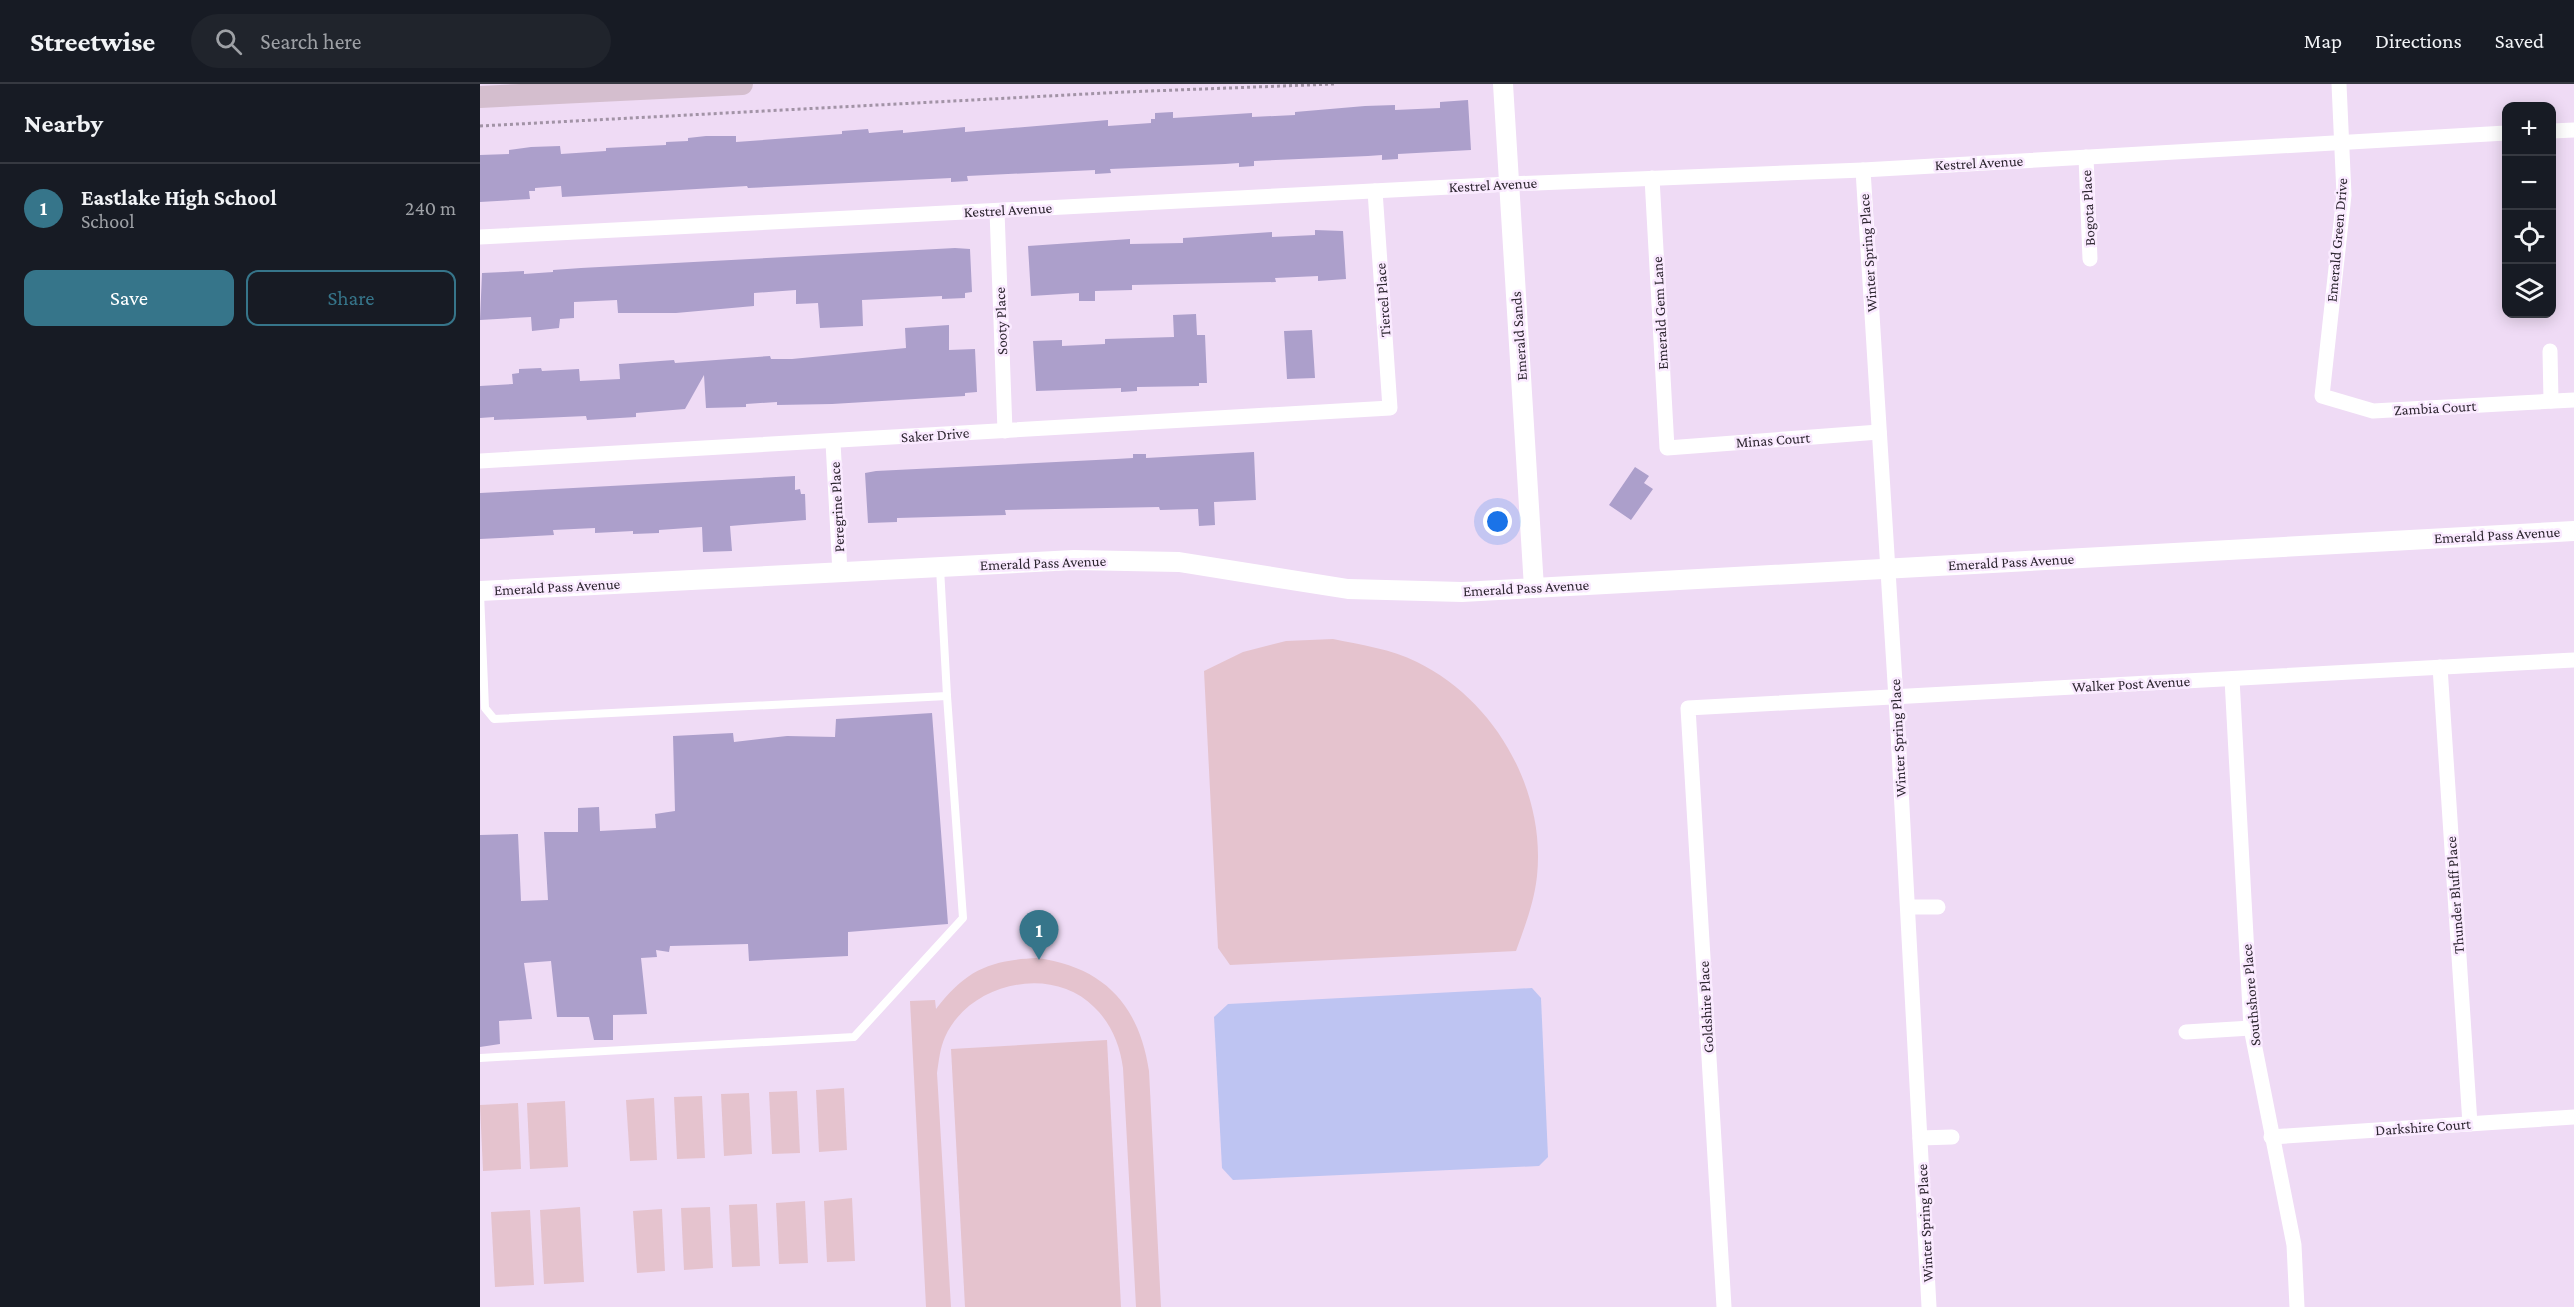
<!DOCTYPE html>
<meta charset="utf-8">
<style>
body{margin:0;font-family:"Crimson Pro",serif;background:#20242c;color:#f1f3f6}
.controls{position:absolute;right:18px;top:18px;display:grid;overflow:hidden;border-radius:12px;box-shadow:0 3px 15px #0003}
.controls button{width:54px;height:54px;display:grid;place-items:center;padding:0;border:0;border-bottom:2px solid #363941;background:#171b24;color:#f1f3f6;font:30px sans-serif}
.you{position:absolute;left:1018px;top:438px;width:21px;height:21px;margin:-15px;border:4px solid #fff;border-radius:50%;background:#1a73e8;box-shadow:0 0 0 9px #1a73e833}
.badge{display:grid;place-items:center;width:39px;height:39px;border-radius:50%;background:#36758a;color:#fff;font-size:20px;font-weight:700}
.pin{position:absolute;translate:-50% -50px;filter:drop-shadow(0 2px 3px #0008)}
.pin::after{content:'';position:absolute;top:32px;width:21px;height:18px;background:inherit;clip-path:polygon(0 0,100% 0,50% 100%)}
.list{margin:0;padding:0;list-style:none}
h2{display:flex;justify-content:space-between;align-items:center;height:78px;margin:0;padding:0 24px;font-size:26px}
h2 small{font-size:20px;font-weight:400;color:#9ea1a6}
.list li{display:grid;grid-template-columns:39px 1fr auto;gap:18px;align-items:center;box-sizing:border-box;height:90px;padding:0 24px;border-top:2px solid #363941}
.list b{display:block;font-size:22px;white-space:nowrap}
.list p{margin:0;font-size:20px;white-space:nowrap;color:#9ea1a6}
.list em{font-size:20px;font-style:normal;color:#9ea1a6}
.actions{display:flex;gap:12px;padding:18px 24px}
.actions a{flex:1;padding:14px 0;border:2px solid #36758a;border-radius:12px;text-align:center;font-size:21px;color:#36758a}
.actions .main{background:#36758a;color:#fff}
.icon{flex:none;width:33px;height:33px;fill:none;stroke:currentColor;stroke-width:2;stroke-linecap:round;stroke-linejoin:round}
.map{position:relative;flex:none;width:2094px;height:1223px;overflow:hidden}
header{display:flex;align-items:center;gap:36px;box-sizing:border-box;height:84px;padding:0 30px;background:#171b24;border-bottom:2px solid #363941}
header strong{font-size:28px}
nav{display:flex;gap:33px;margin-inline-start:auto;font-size:21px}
.search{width:420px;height:54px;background:#20242c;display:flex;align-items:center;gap:15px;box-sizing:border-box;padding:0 21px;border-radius:33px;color:#9ea1a6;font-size:22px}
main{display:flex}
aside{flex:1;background:#171b24}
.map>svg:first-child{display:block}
.green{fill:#e5c3ce}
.water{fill:#bec4f2}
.building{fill:#ac9fcb}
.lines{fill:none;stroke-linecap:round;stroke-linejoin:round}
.path{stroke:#a293a6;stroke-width:3;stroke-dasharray:3 3;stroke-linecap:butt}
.service{stroke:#fff;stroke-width:8}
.minor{stroke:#fff;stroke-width:15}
.tertiary{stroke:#fff;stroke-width:20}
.secondary{stroke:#d4bece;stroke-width:22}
.labels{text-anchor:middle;stroke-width:5;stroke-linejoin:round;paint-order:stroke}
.street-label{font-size:15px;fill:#2d2630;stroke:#faeaff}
</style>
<header>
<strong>Streetwise</strong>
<div class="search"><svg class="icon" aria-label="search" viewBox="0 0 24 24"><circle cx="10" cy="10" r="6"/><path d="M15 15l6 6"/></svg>Search here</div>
<nav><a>Map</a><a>Directions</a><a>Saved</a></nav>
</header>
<main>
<aside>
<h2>Nearby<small></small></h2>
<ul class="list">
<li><span class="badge">1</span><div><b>Eastlake High School</b><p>School</p></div><em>240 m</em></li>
</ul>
<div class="actions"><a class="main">Save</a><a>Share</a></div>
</aside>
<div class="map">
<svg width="2094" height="1223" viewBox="0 0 2094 1223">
<rect width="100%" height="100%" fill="#efdbf5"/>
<!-- green -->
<g class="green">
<path d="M853,555c29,6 58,10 84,23 78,38 129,128 120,214 -3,27 -12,50 -21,75l-286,14 -12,-17 -14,-277 39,-19 43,-11z"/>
<path d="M557,874c67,9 102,47 112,113l12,236h-25l-13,-239c-3,-23 -12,-45 -29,-61 -43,-43 -125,-24 -149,30 -5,11 -6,23 -8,36l14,234h-25l-16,-306 25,-1 1,9c29,-38 53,-49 101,-51z"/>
<polygon points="627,956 641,1223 485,1223 471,965"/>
<polygon points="364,1004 367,1066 339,1068 336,1006"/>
<polygon points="317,1007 320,1069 292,1070 289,1008"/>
<polygon points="269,1009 272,1070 244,1072 241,1010"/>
<polygon points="222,1012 225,1074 197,1075 194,1013"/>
<polygon points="174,1014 177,1076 150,1077 146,1016"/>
<polygon points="85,1017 88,1083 50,1085 47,1019"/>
<polygon points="38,1019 41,1085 3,1087 0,1021"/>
<polygon points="372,1114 375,1177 347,1178 344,1117"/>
<polygon points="325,1117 328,1179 299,1180 296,1119"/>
<polygon points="277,1120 280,1182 252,1183 249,1121"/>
<polygon points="100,1123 104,1198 64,1200 60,1126"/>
<polygon points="230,1123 233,1184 204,1186 201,1124"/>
<polygon points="182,1125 185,1187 157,1189 153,1127"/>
<polygon points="50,1126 54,1201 15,1203 11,1128"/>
</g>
<!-- water -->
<polygon class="water" points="1052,904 1061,914 1068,1073 1059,1082 753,1096 742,1084 734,933 748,920"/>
<!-- building -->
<g class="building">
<polygon points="988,16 991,66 918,70 918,75 902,76 902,71 888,72 774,77 774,82 759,83 759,79 745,80 630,85 631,89 615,90 615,86 487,92 488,97 471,98 471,94 268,104 267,102 82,113 81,102 55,104 55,107 49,107 50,115 0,118 0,71 29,70 29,66 51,63 80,62 81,70 126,67 126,64 186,61 186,58 208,57 208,54 226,52 256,52 256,58 362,50 362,47 388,45 389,49 423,46 423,49 485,43 485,48 628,36 628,42 671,39 671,35 675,35 675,29 693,28 693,34 772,29 772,33 815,31 815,28 885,22 915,21 915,26 960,24 960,18"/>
<polygon points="835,146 863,147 866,195 838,197 838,192 795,194 796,198 652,201 652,206 615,207 615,217 599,217 599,209 551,212 548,162 650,155 650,160 703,159 703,154 792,148 792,153 835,151"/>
<polygon points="475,164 490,165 492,208 485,209 485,214 462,215 462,212 382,216 383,242 340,244 338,219 316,220 316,206 274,209 274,222 196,229 138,229 137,216 94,218 94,234 80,235 79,244 52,247 51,233 0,236 2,189 44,187 44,190 73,188 73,186 101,184"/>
<polygon points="716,230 717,251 725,251 727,299 719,299 719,302 657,303 657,307 641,308 641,304 556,307 553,257 582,256 582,262 625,260 625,255 694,253 693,231"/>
<polygon points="469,241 469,266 495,265 497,308 485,309 485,312 352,320 297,321 297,318 266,320 266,323 226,324 224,291 205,325 156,329 156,333 107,336 106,332 14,336 14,333 0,334 0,302 33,300 32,290 39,289 39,285 61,284 62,287 99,285 100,297 140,295 139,280 194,276 195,279 290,272 291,275 312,275 426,264 425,244"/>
<polygon points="832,246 835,294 807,295 804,247"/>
<polygon points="774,368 776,416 734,418 735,441 719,442 718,425 680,426 679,423 525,426 526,431 417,434 417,438 388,439 385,389 396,387 636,375 653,374 653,370 666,370 666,374"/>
<polygon points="1155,383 1169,392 1164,399 1173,405 1151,436 1129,421"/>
<polygon points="315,392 315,406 320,405 321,410 325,410 326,436 250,442 252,467 223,468 222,443 179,446 179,449 153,450 153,447 115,449 115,444 73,446 74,451 0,455 0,409"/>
<polygon points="452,629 468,840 368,848 368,872 269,877 268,860 190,862 189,868 176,866 177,873 161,874 167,930 133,931 133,956 114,956 109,933 77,933 71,877 44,879 52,935 19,937 20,960 0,963 0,751 38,750 41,817 68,816 64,748 98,748 98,724 119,723 120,747 176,744 175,730 195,727 193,652 253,649 254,658 307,652 355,653 356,635"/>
</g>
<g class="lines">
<!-- path -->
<polyline class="path" points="0,42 644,8 854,0"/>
<!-- service -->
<g class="service">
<polyline points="0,510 5,624 14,635 467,612 460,484"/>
<polyline points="0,974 374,953 483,834 467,612"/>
</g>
<!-- minor -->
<g class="minor">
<polyline points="1859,0 1864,111 1842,312 1893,327 2094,316"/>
<polyline points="2072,47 2094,46"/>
<polyline points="1606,73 1610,175"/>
<polyline points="1383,86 1417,631 1449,1223"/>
<polyline points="1172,94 1187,364 1399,348"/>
<polyline points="517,127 525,347"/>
<polyline points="0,153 1029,100 1383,86 2026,49"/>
<polyline points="2070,267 2071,317"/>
<polyline points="353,358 360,489"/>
<polyline points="0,377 910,324 895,107"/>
<polyline points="1960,583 1990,1040"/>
<polyline points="1752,595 1771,944 1814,1161 1817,1223"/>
<polyline points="1428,823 1458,823"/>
<polyline points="1706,948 1771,944"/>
<polyline points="1791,1053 2094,1033"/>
<polyline points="1440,1054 1472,1053"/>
<polyline points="1244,1223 1208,624 2094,576"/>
</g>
<!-- tertiary -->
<g class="tertiary">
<polyline points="1023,0 1054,504"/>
<polyline points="0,507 594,476 699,478 868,505 982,508 2094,447"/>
</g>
<!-- secondary -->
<polyline class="secondary" points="0,13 262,0"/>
</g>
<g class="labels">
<!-- street labels -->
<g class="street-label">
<text transform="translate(1499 79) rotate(-3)" y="5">Kestrel Avenue</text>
<text transform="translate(1013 101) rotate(-3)" y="5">Kestrel Avenue</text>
<text transform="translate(1608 124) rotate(-93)" y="5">Bogota Place</text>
<text transform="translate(528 126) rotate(-3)" y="5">Kestrel Avenue</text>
<text transform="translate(1857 156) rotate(-85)" y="5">Emerald Green Drive</text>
<text transform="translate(1388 169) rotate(-94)" y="5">Winter Spring Place</text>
<text transform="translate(903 216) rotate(-94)" y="5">Tiercel Place</text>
<text transform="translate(1180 229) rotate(-93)" y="5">Emerald Gem Lane</text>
<text transform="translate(521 237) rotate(-92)" y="5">Sooty Place</text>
<text transform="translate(1039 252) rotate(-94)" y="5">Emerald Sands</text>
<text transform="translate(1955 324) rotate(-3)" y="5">Zambia Court</text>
<text transform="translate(455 351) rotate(-4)" y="5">Saker Drive</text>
<text transform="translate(1293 356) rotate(-4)" y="5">Minas Court</text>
<text transform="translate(357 423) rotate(-93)" y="5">Peregrine Place</text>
<text transform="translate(2017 451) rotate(-3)" y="5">Emerald Pass Avenue</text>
<text transform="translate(1531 478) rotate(-3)" y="5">Emerald Pass Avenue</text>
<text transform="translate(563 479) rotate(-2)" y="5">Emerald Pass Avenue</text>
<text transform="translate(77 503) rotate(-3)" y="5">Emerald Pass Avenue</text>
<text transform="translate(1046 504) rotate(-3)" y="5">Emerald Pass Avenue</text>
<text transform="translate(1651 600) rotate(-3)" y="5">Walker Post Avenue</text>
<text transform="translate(1418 654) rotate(-93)" y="5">Winter Spring Place</text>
<text transform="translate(1975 811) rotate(-94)" y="5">Thunder Bluff Place</text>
<text transform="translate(1771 911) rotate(-95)" y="5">Southshore Place</text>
<text transform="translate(1226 923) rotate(-93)" y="5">Goldshire Place</text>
<text transform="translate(1943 1043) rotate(-4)" y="5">Darkshire Court</text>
<text transform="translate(1445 1139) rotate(-93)" y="5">Winter Spring Place</text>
</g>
</g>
</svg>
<div class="controls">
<button>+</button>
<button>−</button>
<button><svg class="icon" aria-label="locate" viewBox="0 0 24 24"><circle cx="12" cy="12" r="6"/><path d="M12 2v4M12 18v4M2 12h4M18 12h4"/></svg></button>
<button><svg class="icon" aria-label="layers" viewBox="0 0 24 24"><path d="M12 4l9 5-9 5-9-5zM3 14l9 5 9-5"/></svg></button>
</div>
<div class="you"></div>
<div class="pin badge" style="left:559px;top:876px">1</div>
</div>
</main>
